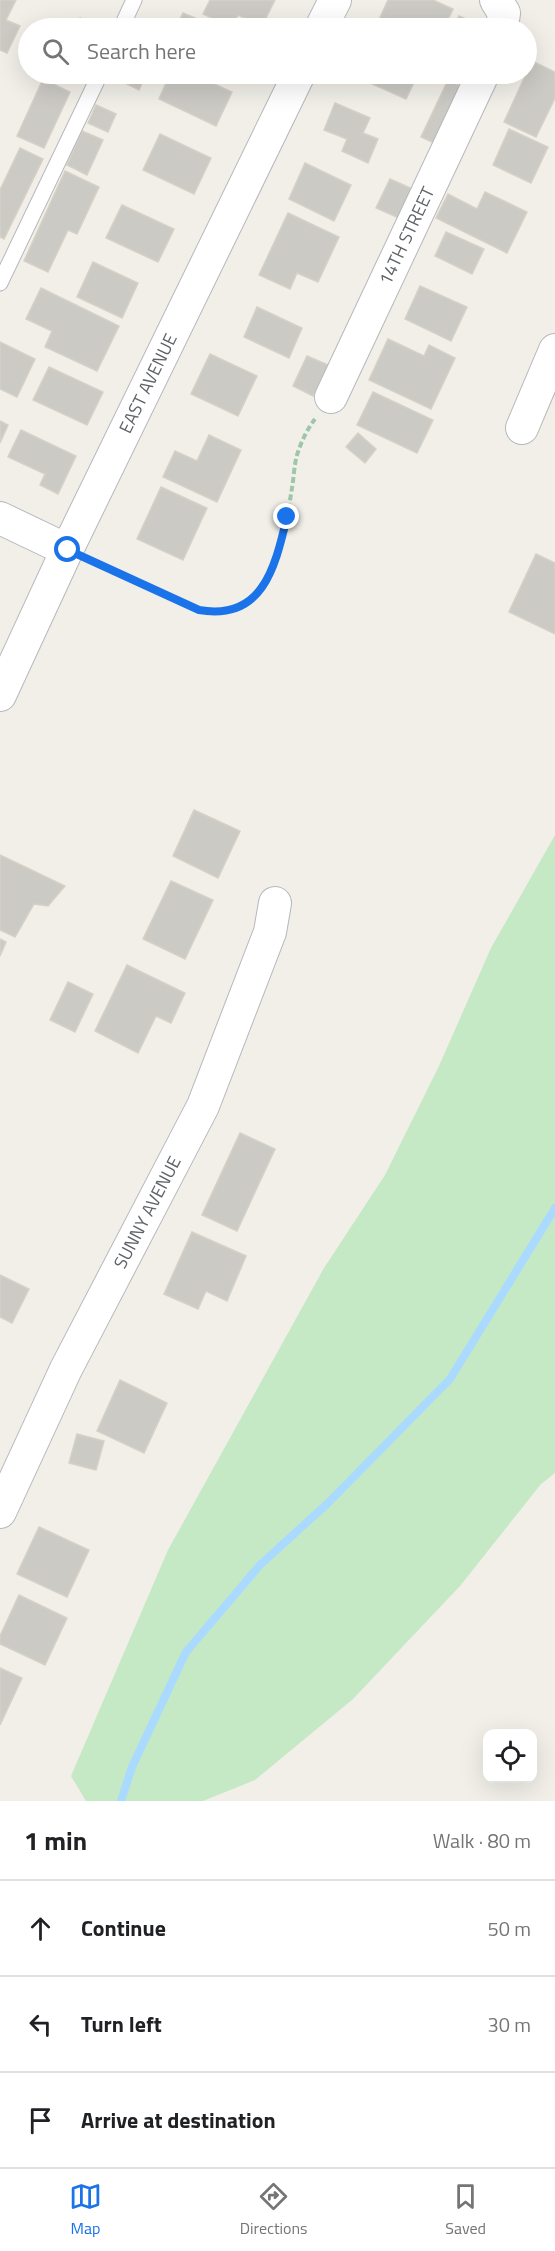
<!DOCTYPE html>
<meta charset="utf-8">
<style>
body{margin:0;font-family:"Titillium Web",sans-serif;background:#f6f6f6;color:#202124}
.controls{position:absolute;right:18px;bottom:18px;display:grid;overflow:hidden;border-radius:12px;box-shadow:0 6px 24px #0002}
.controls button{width:54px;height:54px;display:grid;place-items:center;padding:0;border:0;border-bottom:2px solid #e0e0e0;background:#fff;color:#202124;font:30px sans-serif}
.stop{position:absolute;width:18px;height:18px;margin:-14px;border:4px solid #1a73e8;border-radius:50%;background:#fff}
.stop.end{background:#1a73e8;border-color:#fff;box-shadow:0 2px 6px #0008}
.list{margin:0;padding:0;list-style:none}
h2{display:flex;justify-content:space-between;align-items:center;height:78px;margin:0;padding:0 24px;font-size:26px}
h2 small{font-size:20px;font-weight:400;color:#757577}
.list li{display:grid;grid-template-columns:39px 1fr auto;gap:18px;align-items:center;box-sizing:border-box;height:96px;padding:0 24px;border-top:2px solid #e0e0e0}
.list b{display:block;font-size:22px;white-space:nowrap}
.list em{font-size:20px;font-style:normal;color:#757577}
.icon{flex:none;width:33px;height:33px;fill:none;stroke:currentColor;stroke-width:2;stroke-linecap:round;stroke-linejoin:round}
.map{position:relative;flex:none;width:555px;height:1801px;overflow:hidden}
.search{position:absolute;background:#fff;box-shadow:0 6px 24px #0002;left:18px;right:18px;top:18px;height:66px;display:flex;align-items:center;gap:15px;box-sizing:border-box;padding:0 21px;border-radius:33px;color:#757577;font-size:22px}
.sheet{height:366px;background:#fff}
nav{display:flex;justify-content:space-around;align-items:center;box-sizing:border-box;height:84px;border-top:2px solid #e0e0e0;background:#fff;font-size:16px;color:#757577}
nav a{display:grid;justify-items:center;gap:3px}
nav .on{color:#1a73e8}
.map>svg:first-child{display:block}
.green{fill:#c5e8c5}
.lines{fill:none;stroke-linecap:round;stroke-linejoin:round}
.stream{stroke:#aadaff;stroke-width:8}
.building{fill:#cccac5;stroke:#d6d1c6;stroke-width:1.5}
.lane-casing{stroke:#b5b8bc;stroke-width:17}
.street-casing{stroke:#b5b8bc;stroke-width:34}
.path{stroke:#9cc7a9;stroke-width:4;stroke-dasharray:6 3;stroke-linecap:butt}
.lane{stroke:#fff;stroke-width:15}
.street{stroke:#fff;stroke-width:32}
.route{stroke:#1a73e8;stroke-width:8}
.labels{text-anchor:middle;stroke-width:4.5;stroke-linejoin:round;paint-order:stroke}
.street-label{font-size:18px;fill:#5f6368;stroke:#fff}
</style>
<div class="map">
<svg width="555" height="1801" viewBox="0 0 555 1801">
<rect width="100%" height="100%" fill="#f1efe8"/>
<!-- green -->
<polygon class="green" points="555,835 555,1473 541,1484 460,1586 353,1699 255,1780 203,1801 86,1801 71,1776 168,1550 324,1268 385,1175 439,1066 491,948"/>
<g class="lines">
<!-- stream -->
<polyline class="stream" points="121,1801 132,1767 186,1652 260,1565 328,1503 450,1379 555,1208"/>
</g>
<!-- building -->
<g class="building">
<polygon points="0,0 16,0 6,20 20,26 7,53 0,50"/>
<polygon points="210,0 275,0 262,26 238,15 232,28 203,14"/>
<polygon points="388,0 433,0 453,9 444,28 396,28 379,20"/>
<polygon points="183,13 204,22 201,28 176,28"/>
<polygon points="459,16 486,28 454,28"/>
<polygon points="80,18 94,25 93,28 75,28"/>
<polygon points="146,22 160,28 143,28"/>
<polygon points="532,61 555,72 555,98 536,137 504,122"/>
<polygon points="117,74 146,74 139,90 115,78"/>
<polygon points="170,74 193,74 232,92 216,126 159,99"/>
<polygon points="350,74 418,74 406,99"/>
<polygon points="43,79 70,92 44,148 17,136"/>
<polygon points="448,80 463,87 436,144 421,137"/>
<polygon points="335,103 370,118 363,133 378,139 368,163 342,151 347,139 324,130"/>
<polygon points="96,105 116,114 108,132 88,123"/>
<polygon points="509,129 548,147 531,183 493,165"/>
<polygon points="82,131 103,140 87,175 67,165"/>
<polygon points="160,134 211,158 194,194 143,170"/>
<polygon points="20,148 43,159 4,239 0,237 0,190"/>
<polygon points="305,163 351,185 334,221 289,199"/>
<polygon points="65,171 99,187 77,234 68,230 48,272 24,261"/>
<polygon points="390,179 415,190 401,219 376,208"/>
<polygon points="485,192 527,212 507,253 436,218 448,194 477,209"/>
<polygon points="122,205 174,229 158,262 106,238"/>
<polygon points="288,213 339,237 318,282 297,273 290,289 259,275"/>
<polygon points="446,232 484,249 472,274 435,256"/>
<polygon points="93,262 138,283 122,318 77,297"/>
<polygon points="420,286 467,307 451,341 405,319"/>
<polygon points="41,288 119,326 97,371 45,347 52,331 26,319"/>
<polygon points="257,307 302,328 289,358 244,337"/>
<polygon points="388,339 424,356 429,345 455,358 431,409 369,380"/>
<polygon points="0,342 35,359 17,397 0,389"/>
<polygon points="210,354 257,376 238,416 191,394"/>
<polygon points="307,356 328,365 313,396 293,386"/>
<polygon points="49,367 103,392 87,425 33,400"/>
<polygon points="373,392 433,420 417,453 357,425"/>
<polygon points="0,421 8,425 0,443"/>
<polygon points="21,430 76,456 58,494 40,485 45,474 8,457"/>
<polygon points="358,433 376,449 365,463 346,447"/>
<polygon points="209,435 241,450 217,502 163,477 175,451 197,461"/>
<polygon points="161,487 207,508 183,560 137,539"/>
<polygon points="536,554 555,563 555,634 509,612"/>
<polygon points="194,810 240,831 218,878 173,856"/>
<polygon points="0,855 65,886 48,906 34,904 15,937 0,930"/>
<polygon points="171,881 213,900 185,959 143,939"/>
<polygon points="0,939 6,942 0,956"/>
<polygon points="127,965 185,993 171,1023 156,1016 138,1053 95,1031"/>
<polygon points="68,982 93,994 75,1032 50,1020"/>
<polygon points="240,1133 275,1149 237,1231 202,1215"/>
<polygon points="192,1232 246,1256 227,1301 206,1291 198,1309 164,1294"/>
<polygon points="0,1275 29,1289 12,1323 0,1317"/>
<polygon points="120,1380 167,1403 144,1453 97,1431"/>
<polygon points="77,1434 104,1441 96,1470 69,1463"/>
<polygon points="39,1527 89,1550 67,1597 17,1574"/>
<polygon points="19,1595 67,1618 45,1665 0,1644 0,1636"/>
<polygon points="0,1668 22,1678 0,1725"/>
</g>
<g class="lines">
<defs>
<g id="lane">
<polyline points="121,28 134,0"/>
<polyline points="0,283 100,74"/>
</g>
<g id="street">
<polyline points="496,0 504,13 502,28"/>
<polyline points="321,28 335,0"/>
<path id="s1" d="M331,397l152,-323"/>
<polyline points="522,428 555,350"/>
<polyline points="0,518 67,550"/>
<path id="s2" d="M0,695l67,-145 232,-476"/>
<path id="s3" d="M0,1512l66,-143 137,-263 67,-174 5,-29"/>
</g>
</defs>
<!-- lane casing -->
<use href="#lane" class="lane-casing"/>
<!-- street casing -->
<use href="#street" class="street-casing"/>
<!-- path -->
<path class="path" d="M93,562l106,48c73,13 84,-67 93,-122 2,-11 2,-25 6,-36 4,-12 10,-24 17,-33"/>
<!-- lane -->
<use href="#lane" class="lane"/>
<!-- street -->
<use href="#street" class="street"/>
</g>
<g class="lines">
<!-- route -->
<path class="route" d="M68,550l131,60c64,11 76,-43 88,-93"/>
</g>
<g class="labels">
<!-- street labels -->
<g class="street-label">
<text dy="6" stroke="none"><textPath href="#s1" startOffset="178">14TH STREET</textPath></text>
<text dy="6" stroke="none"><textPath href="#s2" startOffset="345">EAST AVENUE</textPath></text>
<text dy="6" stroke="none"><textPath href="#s3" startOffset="334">SUNNY AVENUE</textPath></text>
</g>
</g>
</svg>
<div class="controls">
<button><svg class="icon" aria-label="locate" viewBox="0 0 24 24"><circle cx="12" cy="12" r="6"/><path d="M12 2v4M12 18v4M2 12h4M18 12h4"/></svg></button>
</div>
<div class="stop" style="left:68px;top:550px"></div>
<div class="stop end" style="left:287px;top:517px"></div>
<div class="search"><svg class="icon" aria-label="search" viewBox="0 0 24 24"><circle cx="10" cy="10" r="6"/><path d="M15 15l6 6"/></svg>Search here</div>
</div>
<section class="sheet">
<h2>1 min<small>Walk · 80 m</small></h2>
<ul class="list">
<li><svg class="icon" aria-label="ahead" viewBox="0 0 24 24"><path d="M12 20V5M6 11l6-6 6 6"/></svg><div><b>Continue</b></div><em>50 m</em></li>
<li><svg class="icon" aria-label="left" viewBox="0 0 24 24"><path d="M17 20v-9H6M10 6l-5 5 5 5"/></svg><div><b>Turn left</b></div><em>30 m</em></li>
<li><svg class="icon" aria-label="arrive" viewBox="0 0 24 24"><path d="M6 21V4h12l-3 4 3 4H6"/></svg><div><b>Arrive at destination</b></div></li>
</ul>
</section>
<nav>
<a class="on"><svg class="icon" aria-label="map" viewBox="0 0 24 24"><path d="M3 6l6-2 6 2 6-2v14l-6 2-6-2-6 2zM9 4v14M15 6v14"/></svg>Map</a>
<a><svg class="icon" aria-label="directions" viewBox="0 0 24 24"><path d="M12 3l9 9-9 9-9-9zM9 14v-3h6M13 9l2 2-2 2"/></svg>Directions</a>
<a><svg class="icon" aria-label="saved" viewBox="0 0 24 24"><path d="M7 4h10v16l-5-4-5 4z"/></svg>Saved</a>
</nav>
